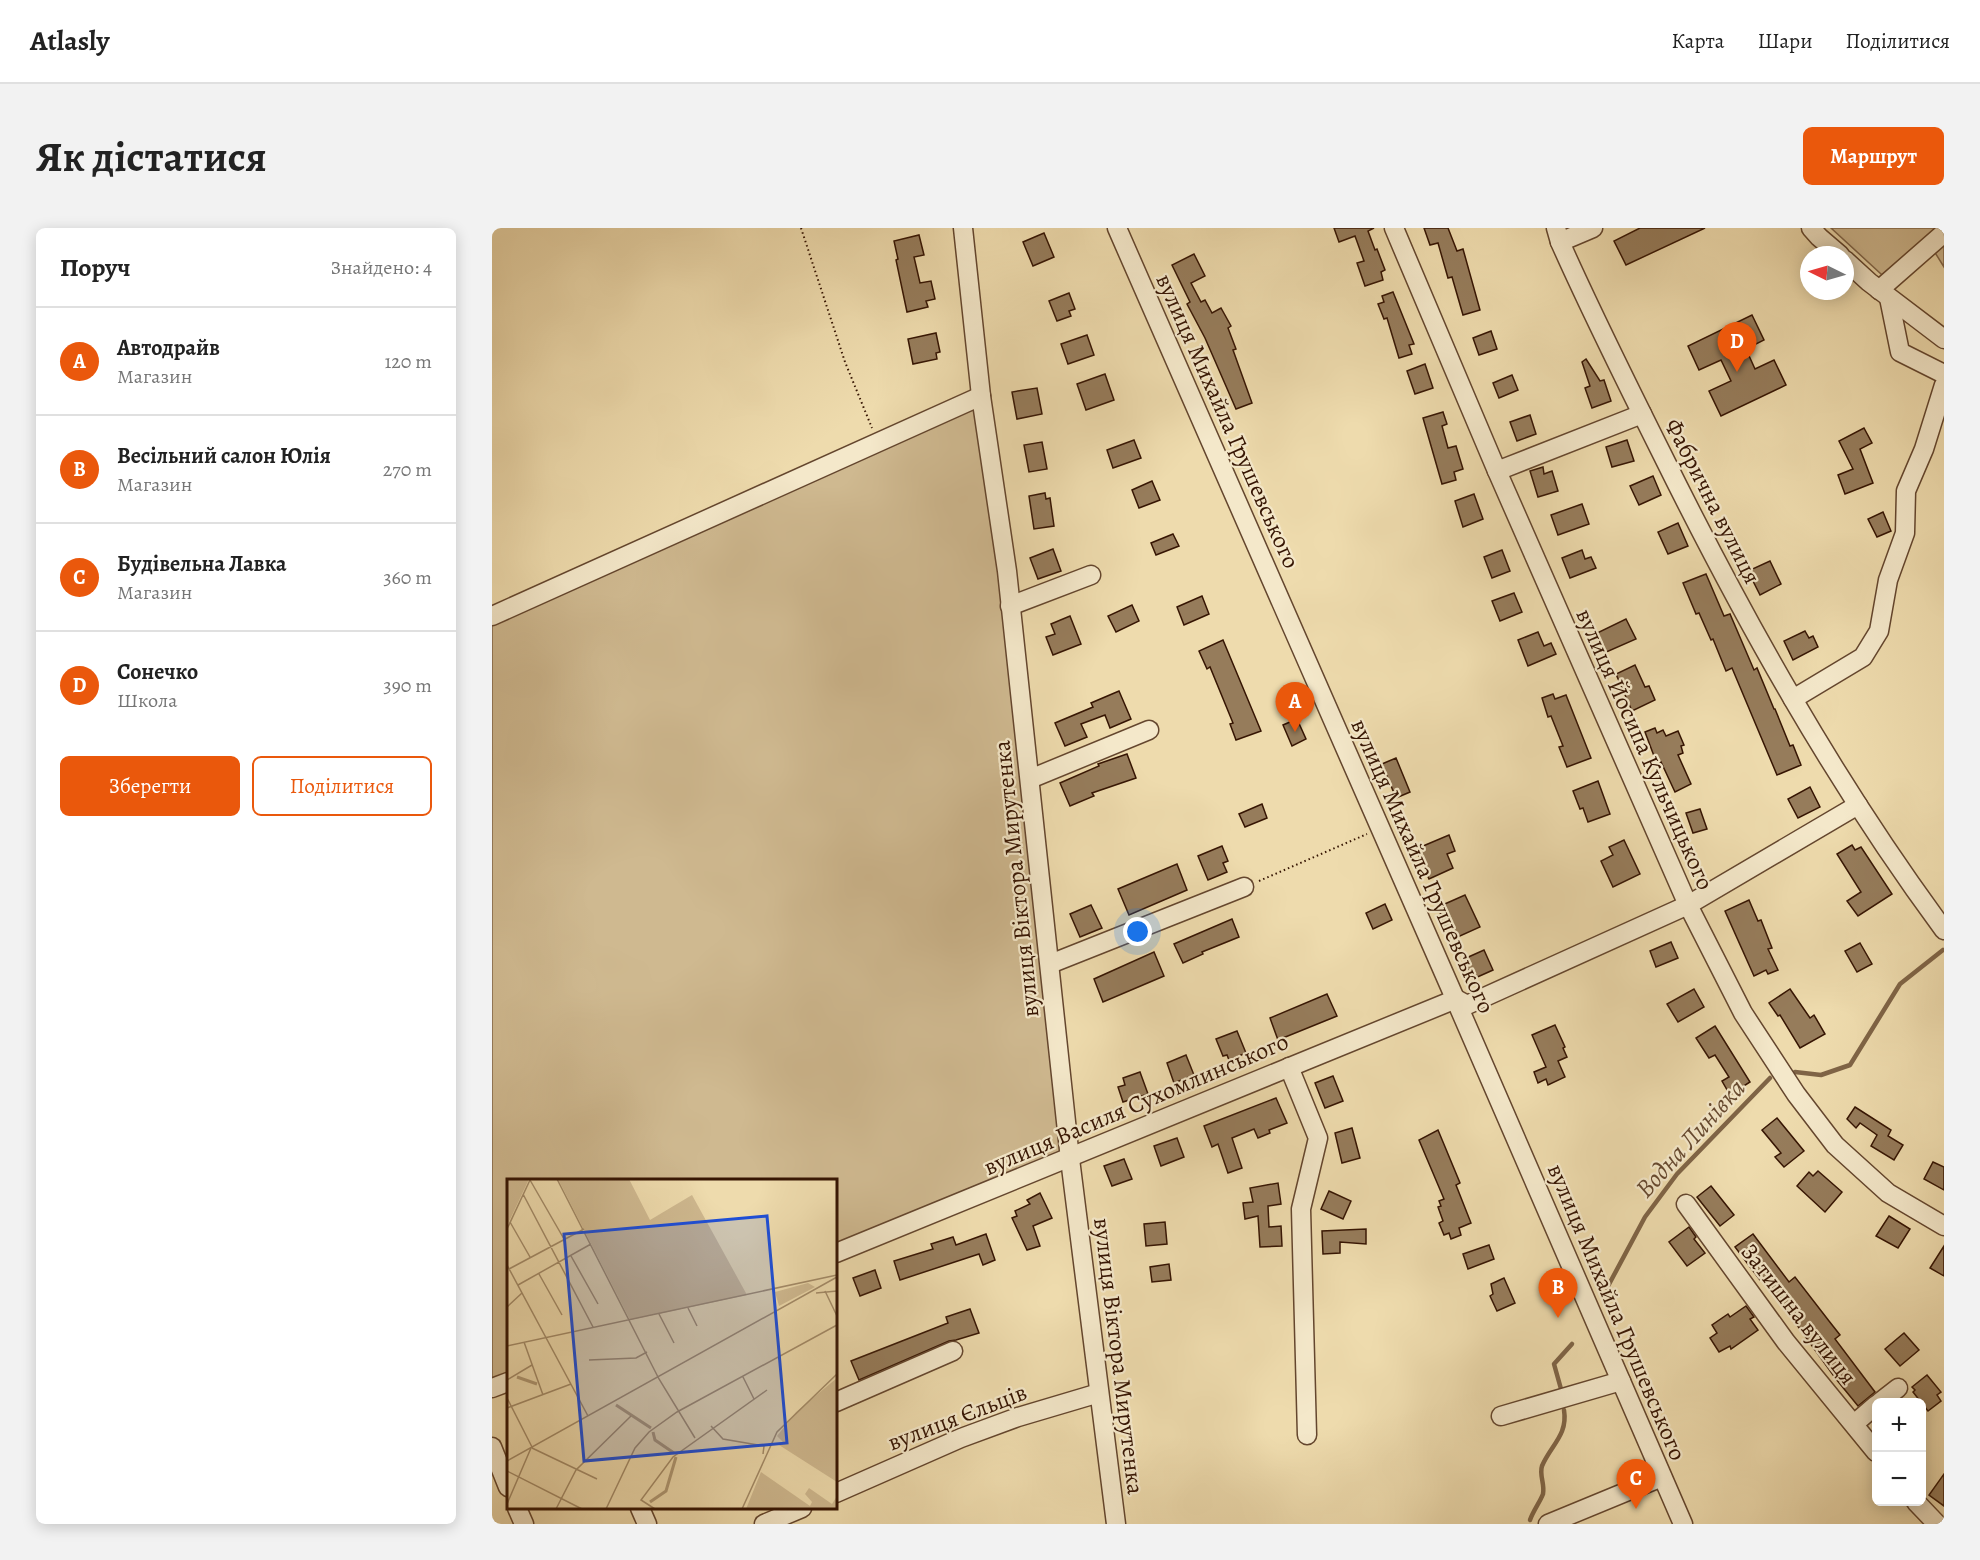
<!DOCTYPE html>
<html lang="uk">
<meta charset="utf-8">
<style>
body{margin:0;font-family:Alegreya,serif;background:#f2f2f2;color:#222}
.controls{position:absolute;right:18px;bottom:18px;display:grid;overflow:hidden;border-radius:9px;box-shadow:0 3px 15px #0003}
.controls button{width:54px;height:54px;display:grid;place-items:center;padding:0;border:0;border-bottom:2px solid #e0e0e0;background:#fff;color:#222;font:30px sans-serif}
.compass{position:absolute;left:1308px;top:18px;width:54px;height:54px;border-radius:50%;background:#fff;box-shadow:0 3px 15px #0003;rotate:275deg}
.you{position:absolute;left:646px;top:704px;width:21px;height:21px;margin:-15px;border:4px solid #fff;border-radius:50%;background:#1a73e8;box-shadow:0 0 0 9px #1a73e833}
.badge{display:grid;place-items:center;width:39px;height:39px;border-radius:50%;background:#ea580c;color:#fff;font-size:20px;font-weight:700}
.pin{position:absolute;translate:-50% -50px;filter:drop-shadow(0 2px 3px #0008)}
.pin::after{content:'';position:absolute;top:32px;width:21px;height:18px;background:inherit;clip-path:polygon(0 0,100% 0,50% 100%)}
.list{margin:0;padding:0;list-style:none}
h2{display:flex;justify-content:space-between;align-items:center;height:78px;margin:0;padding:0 24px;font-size:26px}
h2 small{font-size:20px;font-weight:400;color:#767676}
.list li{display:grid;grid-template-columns:39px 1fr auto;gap:18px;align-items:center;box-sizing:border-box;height:108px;padding:0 24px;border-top:2px solid #e0e0e0}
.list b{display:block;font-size:22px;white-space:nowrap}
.list p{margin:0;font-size:20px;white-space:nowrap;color:#767676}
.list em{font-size:20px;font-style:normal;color:#767676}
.actions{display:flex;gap:12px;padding:18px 24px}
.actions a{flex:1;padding:14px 0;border:2px solid #ea580c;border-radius:9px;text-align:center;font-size:21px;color:#ea580c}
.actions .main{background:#ea580c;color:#fff}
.map{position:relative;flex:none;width:1452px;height:1296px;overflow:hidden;border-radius:9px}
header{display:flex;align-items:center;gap:36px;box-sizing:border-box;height:84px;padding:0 30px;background:#fff;border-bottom:2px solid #e0e0e0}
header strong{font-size:28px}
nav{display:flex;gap:33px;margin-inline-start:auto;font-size:21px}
.intro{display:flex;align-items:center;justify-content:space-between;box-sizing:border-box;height:144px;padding:0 36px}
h1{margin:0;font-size:42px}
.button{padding:15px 27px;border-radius:9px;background:#ea580c;color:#fff;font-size:21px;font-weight:700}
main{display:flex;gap:36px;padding:0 36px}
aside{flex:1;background:#fff;border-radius:9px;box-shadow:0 3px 15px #0003}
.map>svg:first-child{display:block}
.green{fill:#cfb990;stroke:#82674a;stroke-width:1.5}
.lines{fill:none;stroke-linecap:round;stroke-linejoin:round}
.stream{stroke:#7f6446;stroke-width:4.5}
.building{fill:#967c5b;stroke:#361503;stroke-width:1.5}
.minor-casing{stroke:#64462e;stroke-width:21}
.path{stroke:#361503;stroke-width:2;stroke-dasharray:1.5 3;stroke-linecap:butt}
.minor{stroke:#f4e8ca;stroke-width:18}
.labels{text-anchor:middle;stroke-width:4.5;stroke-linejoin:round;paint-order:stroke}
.street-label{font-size:24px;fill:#361503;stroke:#f4e8ca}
.water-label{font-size:26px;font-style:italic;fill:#664930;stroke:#f4e8ca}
.inset-river{fill:none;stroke:#af9873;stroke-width:3}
.inset-road{fill:none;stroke:#a48c69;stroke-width:1.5}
.view{fill:#1d4ed8;fill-opacity:0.15;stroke:#1d4ed8;stroke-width:3}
.inset-edge{fill:none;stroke:#361503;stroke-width:3}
</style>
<header>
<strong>Atlasly</strong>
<nav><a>Карта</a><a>Шари</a><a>Поділитися</a></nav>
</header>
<div class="intro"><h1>Як дістатися</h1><a class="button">Маршрут</a></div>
<main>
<aside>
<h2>Поруч<small>Знайдено: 4</small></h2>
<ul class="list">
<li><span class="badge">A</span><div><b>Автодрайв</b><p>Магазин</p></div><em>120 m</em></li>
<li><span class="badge">B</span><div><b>Весільний салон Юлія</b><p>Магазин</p></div><em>270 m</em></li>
<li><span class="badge">C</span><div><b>Будівельна Лавка</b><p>Магазин</p></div><em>360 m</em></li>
<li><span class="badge">D</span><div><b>Сонечко</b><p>Школа</p></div><em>390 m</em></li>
</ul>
<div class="actions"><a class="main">Зберегти</a><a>Поділитися</a></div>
</aside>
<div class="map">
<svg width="1452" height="1296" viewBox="0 0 1452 1296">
<rect width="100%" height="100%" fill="#eedbad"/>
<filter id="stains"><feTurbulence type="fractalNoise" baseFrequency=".00333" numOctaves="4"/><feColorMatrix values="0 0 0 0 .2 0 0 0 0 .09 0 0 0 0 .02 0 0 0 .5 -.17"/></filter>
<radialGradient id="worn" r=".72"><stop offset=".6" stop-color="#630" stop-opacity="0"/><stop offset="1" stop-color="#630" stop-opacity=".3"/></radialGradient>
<!-- green -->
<g class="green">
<polygon points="1339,0 1452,0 1452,39 1442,23 1401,57"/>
<polygon points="487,172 579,927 344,1020 344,952 16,952 16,1148 0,1154 0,390"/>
</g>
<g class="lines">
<!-- stream -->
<g class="stream">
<polyline points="1303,844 1329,847 1358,837 1408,756 1451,722"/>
<polyline points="1115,1060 1153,989 1185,946 1278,850"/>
<polyline points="1069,1161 1062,1136 1080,1116"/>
<path d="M1038,1292c3,-9 10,-18 13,-26 2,-10 -4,-19 -1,-28 9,-21 26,-31 22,-56"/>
</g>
</g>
<!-- building -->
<g class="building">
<polygon points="842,0 882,0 876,3 883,22 885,21 893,42 889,44 891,52 873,58 865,35 872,33 863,8 847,14"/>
<polygon points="932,0 956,0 965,23 971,21 988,82 971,87 960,49 956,50 946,15 938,17"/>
<polygon points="1148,0 1213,0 1134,37 1122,13"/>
<polygon points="552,5 562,29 541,38 531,14"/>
<polygon points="427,7 432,27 422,29 428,55 439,53 443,71 434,73 436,79 415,84 404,32 406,31 402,13"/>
<polygon points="702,26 713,48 699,55 709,74 713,72 720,85 729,80 739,98 736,100 744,121 741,122 760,175 744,181 713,110 695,76 698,74 680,37"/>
<polygon points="901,64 922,116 917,117 920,126 907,130 895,90 892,91 886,76 892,74 890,68"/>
<polygon points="577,65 583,81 577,83 579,88 565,93 557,73"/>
<polygon points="1260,87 1272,112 1254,121 1263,141 1282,132 1294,157 1229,188 1217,163 1239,153 1229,132 1207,142 1196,118"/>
<polygon points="999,103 1005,121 987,127 981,110"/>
<polygon points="444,105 448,124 444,125 445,131 421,136 416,111"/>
<polygon points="595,107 602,127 576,136 569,116"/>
<polygon points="1094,131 1108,153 1112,152 1119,173 1100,180 1093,160 1098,158 1090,134"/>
<polygon points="933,136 941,160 923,166 915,143"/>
<polygon points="613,146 622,172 594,182 585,156"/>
<polygon points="1020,147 1026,162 1007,170 1001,155"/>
<polygon points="545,160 550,186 525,191 520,164"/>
<polygon points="951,184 955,196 950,198 956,220 964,218 971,241 962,244 964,252 950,256 931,190"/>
<polygon points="1038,187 1044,206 1025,213 1018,194"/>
<polygon points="1372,200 1380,215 1368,221 1381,255 1353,266 1346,247 1361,241 1347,213"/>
<polygon points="642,212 649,230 621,240 615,222"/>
<polygon points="1135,212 1142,233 1120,239 1114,219"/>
<polygon points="550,214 555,241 537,244 532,217"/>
<polygon points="1051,239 1052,246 1060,243 1066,263 1046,269 1038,243"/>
<polygon points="1161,248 1169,267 1147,277 1138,258"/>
<polygon points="660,253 668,272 647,280 640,262"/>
<polygon points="553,265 554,271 558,270 562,298 542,301 537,268"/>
<polygon points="982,266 991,291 971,299 963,273"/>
<polygon points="1090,276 1097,296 1066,307 1059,287"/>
<polygon points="1391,284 1399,303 1385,309 1376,291"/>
<polygon points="1186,295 1196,318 1176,326 1166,304"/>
<polygon points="681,306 687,318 664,327 659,315"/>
<polygon points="561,321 569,343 546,351 538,330"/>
<polygon points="1010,322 1018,343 1000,350 992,329"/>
<polygon points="1090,322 1093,331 1099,329 1104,340 1078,350 1070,330"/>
<polygon points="1278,333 1289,356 1268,367 1256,343"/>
<polygon points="1214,346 1232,388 1238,386 1262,442 1265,440 1282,481 1283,481 1298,518 1301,517 1309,537 1285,547 1240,440 1234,443 1221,411 1219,412 1207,385 1204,386 1191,355"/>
<polygon points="1022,365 1030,384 1008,393 1000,373"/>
<polygon points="710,368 717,386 692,397 685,379"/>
<polygon points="640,377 647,393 624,404 616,388"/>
<polygon points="578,388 589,416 561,427 554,409 563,406 559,396"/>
<polygon points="1134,391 1144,411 1112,425 1103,406"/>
<polygon points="1313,403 1317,410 1321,408 1326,419 1301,432 1292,413"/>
<polygon points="1046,404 1052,418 1059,415 1064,426 1036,438 1026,412"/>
<polygon points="731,412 769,503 744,512 738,496 741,495 718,439 715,441 707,423"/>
<polygon points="1143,437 1153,459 1157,458 1163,472 1140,483 1124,446"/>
<polygon points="627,463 639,491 618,500 613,487 589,496 595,509 573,518 563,495 601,479 599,475"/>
<polygon points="1061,466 1063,471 1074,467 1099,530 1075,539 1067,519 1071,518 1059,488 1056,489 1050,470"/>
<polygon points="805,491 814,511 800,518 791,497"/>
<polygon points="1163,500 1165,505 1171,502 1174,508 1186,503 1192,517 1189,518 1191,525 1186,527 1199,556 1183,564 1169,534 1165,536 1153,504"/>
<polygon points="635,526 644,550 600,565 602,568 578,578 568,555 607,538 606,536"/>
<polygon points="904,530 918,564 904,570 890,536"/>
<polygon points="1106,553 1118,586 1096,594 1091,580 1088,581 1081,563"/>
<polygon points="1318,559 1328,579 1306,590 1296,571"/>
<polygon points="770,576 775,590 753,599 747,586"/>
<polygon points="1208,581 1215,601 1201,605 1194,585"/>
<polygon points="957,607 963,623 955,626 961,640 937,651 924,621"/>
<polygon points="1132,612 1148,646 1121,659 1109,633 1121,627 1117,619"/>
<polygon points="1360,617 1363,622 1369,619 1400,666 1366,688 1355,673 1369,664 1345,626"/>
<polygon points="730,618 736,633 731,635 735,644 716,652 706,628"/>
<polygon points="685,636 695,662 637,687 626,661"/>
<polygon points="973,667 988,699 959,712 947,688 949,687 946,679"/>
<polygon points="1257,672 1266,693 1269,692 1280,720 1276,721 1286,742 1276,746 1274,742 1262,748 1233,683"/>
<polygon points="893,676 900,692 881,701 874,685"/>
<polygon points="599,677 610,700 588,709 578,686"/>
<polygon points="740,691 747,709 710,724 711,726 691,735 682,716"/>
<polygon points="1179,714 1186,730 1164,739 1158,723"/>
<polygon points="1368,715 1380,736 1365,744 1353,723"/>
<polygon points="992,722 1001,742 981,751 972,731"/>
<polygon points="662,724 672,748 611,774 602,751"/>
<polygon points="1202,761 1212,779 1186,794 1175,776"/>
<polygon points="1298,761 1318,790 1322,787 1333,806 1308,820 1288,787 1286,788 1277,775"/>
<polygon points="835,766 845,788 786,812 778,790"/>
<polygon points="1063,797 1073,819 1071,820 1075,829 1066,833 1073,849 1056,857 1054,851 1046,855 1042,844 1054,839 1040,807"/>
<polygon points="1223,798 1258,854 1238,867 1230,853 1237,849 1223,827 1217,830 1204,810"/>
<polygon points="745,803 754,825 737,832 735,827 731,828 724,811"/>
<polygon points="694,827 702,847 682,855 675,835"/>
<polygon points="648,844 656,866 631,874 626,859 633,857 631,850"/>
<polygon points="841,848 851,873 833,880 823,855"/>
<polygon points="784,870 795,895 777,902 778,905 766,910 762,901 740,910 750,940 736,945 726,916 720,919 712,898"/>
<polygon points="1363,879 1399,902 1396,908 1411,917 1402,932 1379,918 1385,907 1368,895 1364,900 1355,891"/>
<polygon points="1285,890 1312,923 1292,939 1283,929 1289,925 1270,902"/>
<polygon points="860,900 868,930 850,935 843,905"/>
<polygon points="946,902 968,955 964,957 979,995 967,1000 969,1007 959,1011 957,1005 952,1007 947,995 951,993 946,979 949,978 947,973 952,971 927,912"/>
<polygon points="685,910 692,929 669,938 662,918"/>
<polygon points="632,931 640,951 620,958 612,938"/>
<polygon points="1441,934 1452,939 1452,962 1432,951"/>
<polygon points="1326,943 1350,964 1333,984 1305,958 1317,944 1321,948"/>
<polygon points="786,955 789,976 776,978 777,999 789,998 790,1018 768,1019 766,988 753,991 751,975 761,974 758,960"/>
<polygon points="1219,958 1242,987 1228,998 1205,969"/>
<polygon points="837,963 859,973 851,991 829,981"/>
<polygon points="548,965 560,990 541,998 548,1018 535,1022 520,990 525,988 523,983 538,976 535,972"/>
<polygon points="1397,988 1418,1001 1406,1020 1384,1008"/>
<polygon points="673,994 675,1016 654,1018 652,996"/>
<polygon points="1197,999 1204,1009 1202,1011 1213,1025 1195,1038 1177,1014"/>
<polygon points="874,1001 874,1016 848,1014 848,1025 831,1026 830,1003"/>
<polygon points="494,1006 503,1032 491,1037 487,1026 408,1052 402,1033 441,1021 439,1016 461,1009 464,1017"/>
<polygon points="1261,1006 1297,1054 1303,1049 1337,1093 1348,1107 1343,1111 1383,1164 1366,1178 1344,1151 1271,1050 1268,1052 1243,1019"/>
<polygon points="997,1017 1002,1031 976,1041 971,1026"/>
<polygon points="1452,1018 1452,1048 1438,1040"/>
<polygon points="677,1036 679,1052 660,1054 658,1039"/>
<polygon points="383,1042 389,1060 368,1068 361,1050"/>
<polygon points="1012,1050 1023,1075 1005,1083 998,1068 1001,1066 999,1056"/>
<polygon points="1254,1078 1262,1089 1258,1091 1266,1102 1239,1121 1238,1118 1227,1124 1218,1110 1225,1105 1220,1097 1236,1086 1238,1089"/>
<polygon points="478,1081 487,1105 464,1112 457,1113 367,1152 359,1133 456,1095 454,1089"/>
<polygon points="1412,1105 1427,1122 1408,1138 1393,1121"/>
<polygon points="1435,1147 1449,1164 1445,1167 1449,1173 1436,1183 1421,1164 1423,1162 1420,1159"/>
<polygon points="1452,1246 1452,1278 1437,1267"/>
</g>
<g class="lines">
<defs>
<g id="minor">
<polyline points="471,0 489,168 515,343 578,931 624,1296"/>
<polyline points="625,0 958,759 1191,1296"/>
<polyline points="902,0 1005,243 1196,677 1251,785 1304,866 1343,917 1396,965 1452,998"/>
<path d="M1064,0l4,14c32,72 67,142 102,212 82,166 172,327 282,476"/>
<polyline points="1319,0 1327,9 1348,27"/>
<polyline points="1068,14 1101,0"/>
<polyline points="1353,32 1377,54 1452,111"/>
<polyline points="1387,62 1452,5"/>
<polyline points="1397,70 1408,124 1452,146"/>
<polyline points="1005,243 1150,186"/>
<polyline points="518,378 599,347"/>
<polyline points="0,388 489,168"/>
<polyline points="1301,471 1371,429 1387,403 1396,352 1413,305 1414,263 1432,221 1452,157"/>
<polyline points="538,551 657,502"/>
<polyline points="558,736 752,659"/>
<polyline points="797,839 826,910 809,981 815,1207"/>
<polyline points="1194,976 1294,1114 1384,1224"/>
<path d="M344,1025c207,-83 413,-170 620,-254l11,6 221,-100 170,-100"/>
<polyline points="0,1160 16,1154"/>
<polyline points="344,1174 461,1123"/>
<polyline points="1388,1174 1406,1160"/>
<polyline points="1009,1188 1129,1153"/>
<polyline points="1362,1196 1384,1177"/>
<polyline points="0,1219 16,1259"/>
<polyline points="344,1265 469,1210 526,1189 607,1165"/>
<polyline points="1424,1274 1445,1296"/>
<polyline points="25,1280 32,1296"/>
<polyline points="148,1280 155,1296"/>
<polyline points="272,1296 310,1280"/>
<polyline points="1056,1296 1170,1249"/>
</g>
</defs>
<!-- minor casing -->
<use href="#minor" class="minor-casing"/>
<!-- path -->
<g class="path">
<polyline points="309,0 353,134 380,200"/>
<polyline points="767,653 875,606"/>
</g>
<!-- minor -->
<use href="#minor" class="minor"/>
</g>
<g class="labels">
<!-- street labels -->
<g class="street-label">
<text transform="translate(736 193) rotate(66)" y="8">вулиця Михайла Грушевського</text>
<text transform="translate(1221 273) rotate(63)" y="8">Фабрична вулиця</text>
<text transform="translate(1153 521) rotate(66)" y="8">вулиця Йосипа Кульчицького</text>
<text transform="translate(931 638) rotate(66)" y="8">вулиця Михайла Грушевського</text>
<text transform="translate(524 651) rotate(-96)" y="8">вулиця Віктора Мирутенка</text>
<text transform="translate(644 876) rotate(-23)" y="8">вулиця Василя Сухомлинського</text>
<text transform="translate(1125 1084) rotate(67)" y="8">вулиця Михайла Грушевського</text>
<text transform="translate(1307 1086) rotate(52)" y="8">Затишна вулиця</text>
<text transform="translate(627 1128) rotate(83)" y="8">вулиця Віктора Мирутенка</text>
<text transform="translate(465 1189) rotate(-21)" y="8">вулиця Єльців</text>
</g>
<!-- water labels -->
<g class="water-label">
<text transform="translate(1198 910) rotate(-48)" y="9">Водна Линівка</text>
</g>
</g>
<!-- overview -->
<g transform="translate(15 951)">
<rect width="330" height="330" fill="#eedbad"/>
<path d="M0,0h22l-22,47zM51,0h71l21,41 42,-25 55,100 -117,25zM301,104l7,4 -36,19 -4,-14zM330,199v104l-58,-37 4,-3 -6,-6 19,-24zM254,293l49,34 2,-4 -7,-8 4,-6 23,16 5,-8v13h-91z" fill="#cfb990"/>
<path class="inset-river" d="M10,198l20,7M109,226l35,23M146,253l2,8 19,13M143,323l16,-11 10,-34"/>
<path class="inset-road" d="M50,0l102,200 36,59M23,1l34,59M16,15l70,133M3,43l20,35M0,50l23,-49M64,77l27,48M0,86l81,151M2,90l75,-40M32,95l23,41M11,106l73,-41M318,112l12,25M309,114l21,-2M0,128l15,-14M181,129l9,18M152,135l15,29M17,163l19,53M0,167l330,-71M82,181l47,-2 11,-6M236,198l11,22M0,201l25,-15M0,219l25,49M0,229l64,-24M204,247l12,13 41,7 -1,8M25,269l65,31M0,282l330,-184M0,292l75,38M0,325l24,-56M49,330l20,-39 55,-54M99,330l29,-61 14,-16 28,-20 160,-87M148,330l-14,-9 32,-43 94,-67M235,330l35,-77 60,-58"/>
<path class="view" d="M260,37l20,227 -203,18 -20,-227z"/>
<rect width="330" height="330" class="inset-edge"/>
</g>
<rect width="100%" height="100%" filter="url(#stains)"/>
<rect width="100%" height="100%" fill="url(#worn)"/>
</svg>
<div class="controls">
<button>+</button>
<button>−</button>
</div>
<svg class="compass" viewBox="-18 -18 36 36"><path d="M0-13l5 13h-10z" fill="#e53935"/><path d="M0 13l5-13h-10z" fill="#767676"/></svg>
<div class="you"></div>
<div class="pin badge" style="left:803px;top:504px">A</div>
<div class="pin badge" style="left:1066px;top:1090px">B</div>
<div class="pin badge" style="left:1144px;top:1281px">C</div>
<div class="pin badge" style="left:1245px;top:144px">D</div>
</div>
</main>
